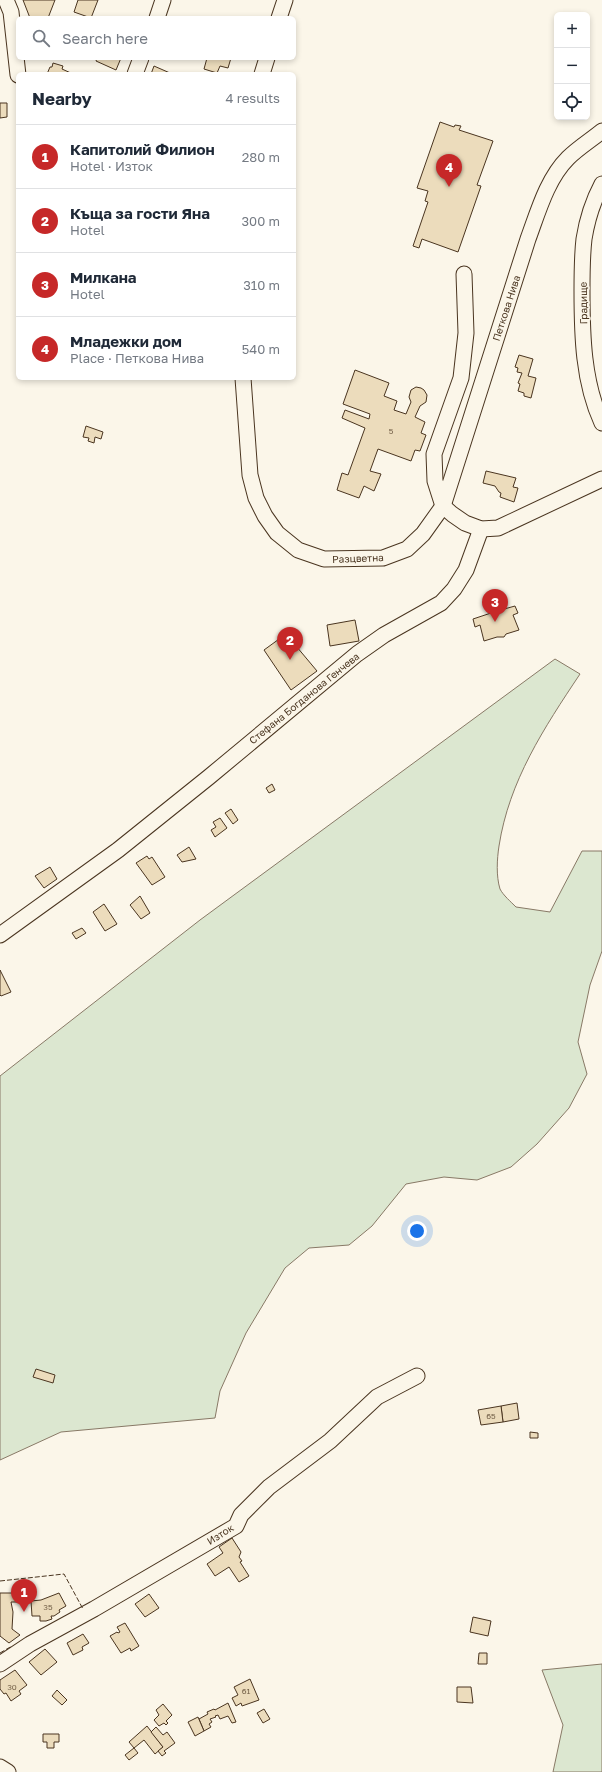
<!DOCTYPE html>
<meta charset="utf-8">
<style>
body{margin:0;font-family:"Golos Text",sans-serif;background:#f6f6f7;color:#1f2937}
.controls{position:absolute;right:12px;top:12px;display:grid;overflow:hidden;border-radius:6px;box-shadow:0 2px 6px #0003}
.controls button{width:36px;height:36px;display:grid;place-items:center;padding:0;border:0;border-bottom:1px solid #e0e1e3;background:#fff;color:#1f2937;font:20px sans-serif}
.you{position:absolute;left:417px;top:1231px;width:14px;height:14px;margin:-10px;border:3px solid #fff;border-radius:50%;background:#1a73e8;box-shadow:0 0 0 6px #1a73e833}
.badge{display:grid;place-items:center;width:26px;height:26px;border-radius:50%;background:#c62828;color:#fff;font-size:13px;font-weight:700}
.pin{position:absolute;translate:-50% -33px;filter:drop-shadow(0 1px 2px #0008)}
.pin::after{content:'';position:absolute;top:21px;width:14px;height:12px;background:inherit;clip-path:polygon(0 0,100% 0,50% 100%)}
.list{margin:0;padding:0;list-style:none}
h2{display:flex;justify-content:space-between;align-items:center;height:52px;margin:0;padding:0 16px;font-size:17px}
h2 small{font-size:13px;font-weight:400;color:#747a83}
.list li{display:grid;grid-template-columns:26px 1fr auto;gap:12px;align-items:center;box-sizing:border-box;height:64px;padding:0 16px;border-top:1px solid #e0e1e3}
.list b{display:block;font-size:15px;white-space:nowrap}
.list p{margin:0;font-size:13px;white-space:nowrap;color:#747a83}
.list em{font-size:13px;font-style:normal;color:#747a83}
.icon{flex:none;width:22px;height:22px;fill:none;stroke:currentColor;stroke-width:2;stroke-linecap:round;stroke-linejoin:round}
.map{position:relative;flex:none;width:602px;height:1772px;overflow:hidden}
.search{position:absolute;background:#fff;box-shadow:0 2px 6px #0003;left:16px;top:16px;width:280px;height:44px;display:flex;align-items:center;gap:10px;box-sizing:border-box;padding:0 14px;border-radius:6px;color:#747a83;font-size:15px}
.panel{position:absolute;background:#fff;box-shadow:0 2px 6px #0003;left:16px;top:72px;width:280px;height:308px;border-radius:6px}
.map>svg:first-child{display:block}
.green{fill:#dce7d0;stroke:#887966}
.building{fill:#ecdcbc;stroke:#4a3520}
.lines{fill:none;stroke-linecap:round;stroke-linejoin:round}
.minor-casing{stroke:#4a3520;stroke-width:17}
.minor{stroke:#fbf6e9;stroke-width:15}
.fence{stroke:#4a3520;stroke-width:1;stroke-dasharray:5 2;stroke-linecap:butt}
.labels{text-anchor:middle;stroke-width:3;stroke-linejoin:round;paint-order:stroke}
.number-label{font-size:8px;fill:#725f47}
.street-label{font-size:10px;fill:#4a3520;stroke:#fbf6e9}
</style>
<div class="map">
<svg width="602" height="1772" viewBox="0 0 602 1772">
<rect width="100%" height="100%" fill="#fbf6e9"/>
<!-- green -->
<g class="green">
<path d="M555,659l25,15c-36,54 -71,107 -81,172 -2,13 -3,30 1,43 3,6 11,13 16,18l34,5 32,-61h20v100l-12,34 -12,57 9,32 -18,34 -32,36 -26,23 -34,13 -33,-3 -38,7 -34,42 -23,19 -40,3 -24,20 -39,65 -26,58 -5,27 -154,14 -61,28v-384l200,-156z"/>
<polygon points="602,1664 602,1772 553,1772 563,1725 542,1670"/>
</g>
<!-- building -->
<g class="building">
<polygon points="23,0 55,0 48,18 30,18"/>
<polygon points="78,0 98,0 91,18 74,12"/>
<polygon points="97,58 121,58 116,70 96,61"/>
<polygon points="207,58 231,58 228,68 220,66 217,73 204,69"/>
<polygon points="53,63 63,66 62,69 73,74 47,74 50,67 52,67"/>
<polygon points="154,66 170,73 171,74 151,74"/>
<polygon points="0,103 7,103 7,117 0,118"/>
<polygon points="440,122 454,127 455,125 461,126 459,130 493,141 477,185 481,186 458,252 422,239 419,248 413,246 428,202 425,201 428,191 417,188"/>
<polygon points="519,355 533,359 528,376 536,378 531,398 524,396 524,393 518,391 520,384 518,383 522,373 517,372 518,368 515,367"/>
<polygon points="355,370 389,383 384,396 397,401 394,410 406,414 411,402 409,397 411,390 416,387 421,388 424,390 427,395 426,402 420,406 415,417 425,422 421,433 426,435 420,451 415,450 411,461 378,449 370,471 381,474 374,491 364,486 359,498 337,490 342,473 348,475 365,428 342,418 345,410 369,419 370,414 343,404"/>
<polygon points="86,426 103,432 101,439 95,437 94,443 88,441 89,438 83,437"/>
<polygon points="486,471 516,478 513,487 518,488 514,502 500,497 501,493 499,492 495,486 483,483"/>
<polygon points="515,606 518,613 513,615 519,630 506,634 504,637 497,637 484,641 480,625 475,627 473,619 491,613 490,610 496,608 497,611"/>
<polygon points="355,620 359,641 330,646 327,625"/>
<polygon points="286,634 317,671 291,690 264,650"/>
<polygon points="272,784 275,790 269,793 266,788"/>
<polygon points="231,809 238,820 233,824 225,813"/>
<polygon points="220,818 227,828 215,837 211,830 216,827 213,822"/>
<polygon points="189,847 196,859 182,862 177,855"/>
<polygon points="147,856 149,859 152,857 165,877 152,885 136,863"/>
<polygon points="50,867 57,879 44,888 35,876"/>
<polygon points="140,896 150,913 141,919 130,905"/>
<polygon points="104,904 117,924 105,931 93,912"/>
<polygon points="82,928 86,933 76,939 72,933"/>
<polygon points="0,970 11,992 1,996 0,995"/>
<polygon points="36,1369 55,1375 53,1383 33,1377"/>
<polygon points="517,1403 519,1419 503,1422 501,1406"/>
<polygon points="501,1406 503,1422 481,1425 478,1410"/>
<polygon points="530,1432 538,1433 538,1438 530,1438"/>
<polygon points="232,1538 241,1552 239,1557 242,1561 240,1562 249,1576 239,1582 229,1567 215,1576 207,1564 223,1553 219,1547"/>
<polygon points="0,1593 21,1593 21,1602 11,1602 13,1612 12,1629 20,1635 9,1643 0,1636"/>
<polygon points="59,1593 66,1606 59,1610 60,1612 54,1616 51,1616 52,1619 46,1621 40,1621 40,1616 32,1616 31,1601 41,1600"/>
<polygon points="149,1594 159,1608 145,1617 135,1604"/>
<polygon points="473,1617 491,1621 488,1636 470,1632"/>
<polygon points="125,1623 139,1646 131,1651 130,1648 121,1653 110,1636 117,1632 118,1633 120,1632 117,1627"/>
<polygon points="83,1634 89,1643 82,1647 83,1650 73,1655 67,1643"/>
<polygon points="45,1649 57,1662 41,1675 29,1662"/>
<polygon points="479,1653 487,1653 487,1664 478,1664"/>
<polygon points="15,1670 27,1685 19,1691 21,1694 11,1701 6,1693 4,1694 0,1689 0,1680"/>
<polygon points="250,1679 259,1700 242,1706 241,1703 236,1706 232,1698 238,1695 234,1687"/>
<polygon points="457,1687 471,1687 473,1703 457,1702"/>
<polygon points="57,1690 67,1700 62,1705 52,1696"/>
<polygon points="228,1703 236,1722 232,1723 228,1716 220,1719 218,1715 215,1716 216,1717 210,1719 212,1722 209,1724 211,1727 204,1731 199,1719 208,1714 207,1712 214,1709 215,1710"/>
<polygon points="163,1704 172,1715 166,1721 168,1723 166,1725 164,1723 159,1726 154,1720 159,1715 156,1710"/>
<polygon points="264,1709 270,1719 263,1723 257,1713"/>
<polygon points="198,1717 204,1731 195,1736 188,1722"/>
<polygon points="147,1726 163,1747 155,1754 144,1740 134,1748 129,1742"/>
<polygon points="156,1727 163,1735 167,1732 175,1743 164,1751 166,1753 162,1756 158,1751 163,1747 151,1732"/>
<polygon points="43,1734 59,1734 59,1742 54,1742 54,1748 47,1748 47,1742 43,1742"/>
<polygon points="134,1748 138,1753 129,1760 125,1755"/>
</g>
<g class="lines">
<defs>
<g id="minor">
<polyline points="6,0 11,12 18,75"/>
<polyline points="157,18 163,0"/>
<polyline points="279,18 285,0"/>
<polyline points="135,74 141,58"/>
<polyline points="262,74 267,58"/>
<path d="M602,184c-9,17 -15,36 -18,55 -2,17 -2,34 -2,52 0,44 1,91 20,132"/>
<polyline points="464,274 466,333 461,378 434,454 435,481 443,506 452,514 465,523 481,529 498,528 602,479"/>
<path d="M243,378l7,97 6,23 9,18 12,17 21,17 26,9 59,-1 24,-9 16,-15 20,-28 85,-267c10,-27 19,-60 40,-81 10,-10 23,-18 34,-27"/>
<polyline points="0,935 118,850 209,777 357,654 384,635 441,603 454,589 466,570 481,529"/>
<polyline points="0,1664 30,1644 94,1609 236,1526 241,1515 269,1487 330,1441 377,1397 417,1376"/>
<polyline points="0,1767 8,1772"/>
</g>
</defs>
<!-- minor casing -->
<use href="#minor" class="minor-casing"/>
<!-- minor -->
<use href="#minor" class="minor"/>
<!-- fence -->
<g class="fence">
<polyline points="0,1581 64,1574 83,1609"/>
<polyline points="0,1653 12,1646"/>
</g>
</g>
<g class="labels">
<!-- number labels -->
<g class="number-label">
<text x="391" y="434">5</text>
<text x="491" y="1419">65</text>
<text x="48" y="1610">35</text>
<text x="12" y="1690">30</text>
<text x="246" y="1694">61</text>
</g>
<!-- street labels -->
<g class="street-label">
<text transform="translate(583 303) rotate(-91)" y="4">Градище</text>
<text transform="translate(506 308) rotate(-72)" y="4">Петкова Нива</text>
<text transform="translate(358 558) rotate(-2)" y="4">Разцветна</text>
<text transform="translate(304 698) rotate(-39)" y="4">Стефана Богданова Генчева</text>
<text transform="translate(220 1534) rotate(-32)" y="4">Изток</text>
</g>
</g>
</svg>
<div class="controls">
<button>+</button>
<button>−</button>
<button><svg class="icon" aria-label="locate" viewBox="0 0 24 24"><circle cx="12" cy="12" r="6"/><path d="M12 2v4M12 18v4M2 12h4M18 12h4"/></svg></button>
</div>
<div class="you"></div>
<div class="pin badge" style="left:24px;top:1612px">1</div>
<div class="pin badge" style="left:290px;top:660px">2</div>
<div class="pin badge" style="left:495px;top:622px">3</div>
<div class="pin badge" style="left:449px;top:187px">4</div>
<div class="search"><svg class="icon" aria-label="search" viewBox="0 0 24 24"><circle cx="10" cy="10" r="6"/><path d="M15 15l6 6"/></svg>Search here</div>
<section class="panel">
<h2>Nearby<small>4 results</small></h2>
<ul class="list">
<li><span class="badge">1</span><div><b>Капитолий Филион</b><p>Hotel · Изток</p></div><em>280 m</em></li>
<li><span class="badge">2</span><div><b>Къща за гости Яна</b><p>Hotel</p></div><em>300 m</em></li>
<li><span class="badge">3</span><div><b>Милкана</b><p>Hotel</p></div><em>310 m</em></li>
<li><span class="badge">4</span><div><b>Младежки дом</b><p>Place · Петкова Нива</p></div><em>540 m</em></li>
</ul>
</section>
</div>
